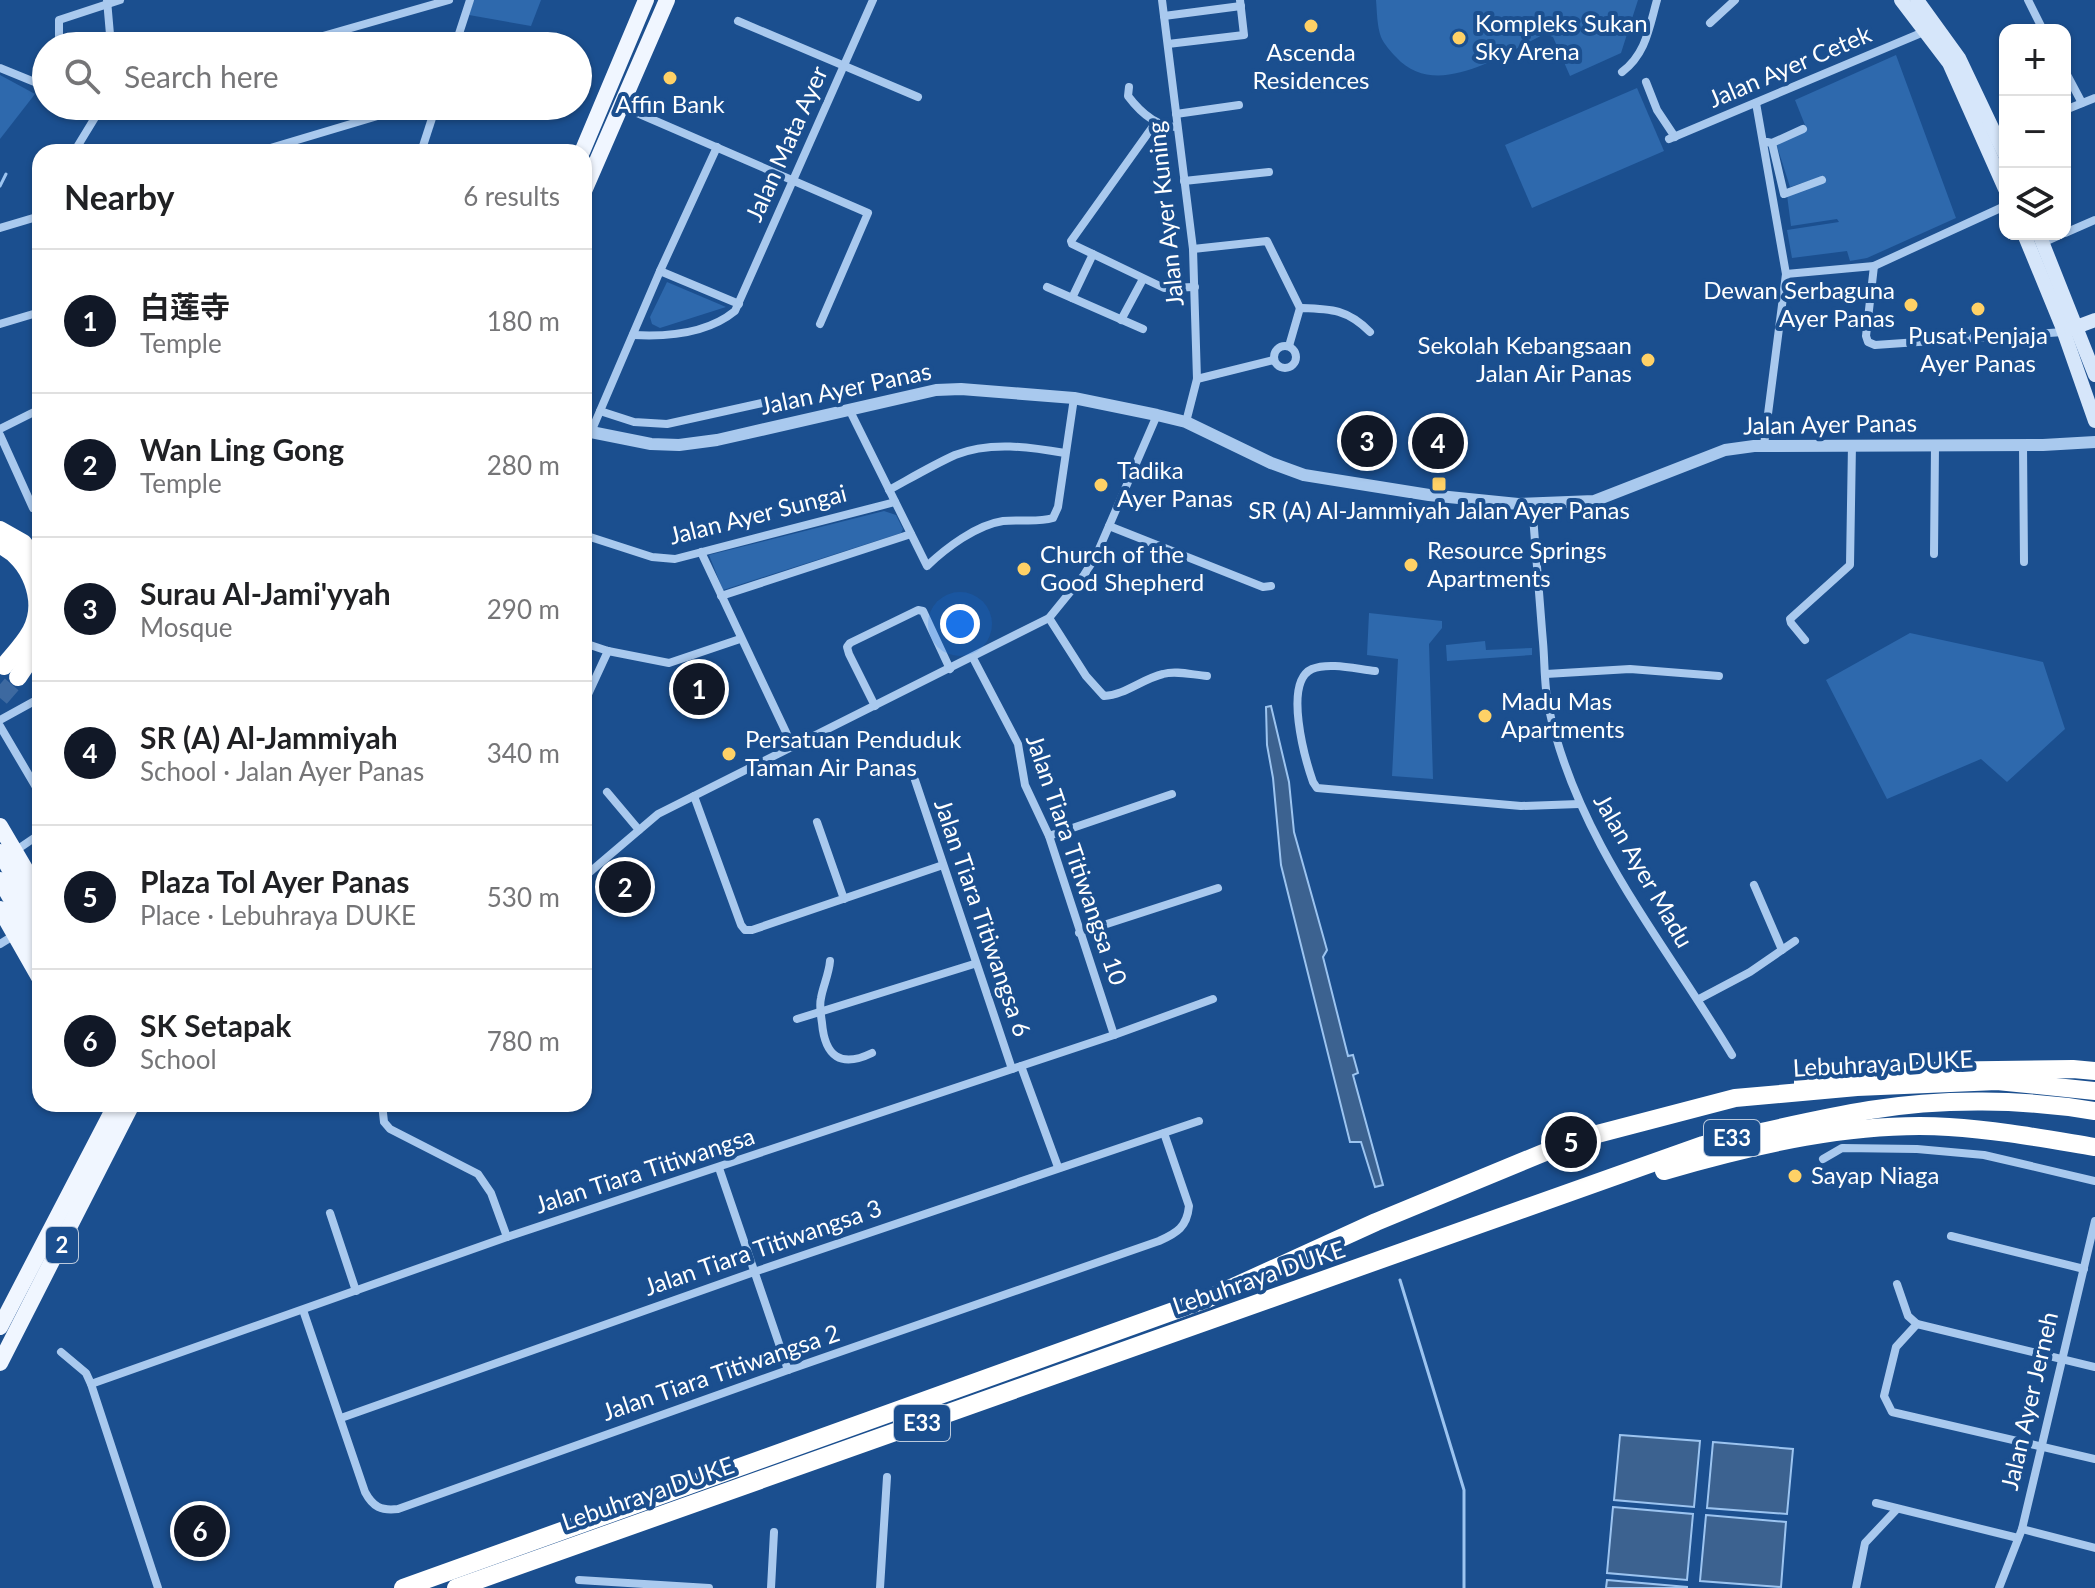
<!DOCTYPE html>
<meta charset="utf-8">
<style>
body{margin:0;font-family:Lato,"Noto Sans SC",sans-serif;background:#f6f6f6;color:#202124}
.controls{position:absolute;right:24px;top:24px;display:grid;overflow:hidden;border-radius:16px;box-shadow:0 2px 6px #0004}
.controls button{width:72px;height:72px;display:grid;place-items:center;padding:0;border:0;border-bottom:2px solid #e0e0e0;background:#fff;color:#202124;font:40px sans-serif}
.you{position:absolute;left:960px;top:624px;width:28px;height:28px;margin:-20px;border:6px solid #fff;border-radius:50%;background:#1a73e8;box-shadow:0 0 0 12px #1a73e833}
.badge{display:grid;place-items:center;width:52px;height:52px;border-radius:50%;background:#111827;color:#fff;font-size:26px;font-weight:700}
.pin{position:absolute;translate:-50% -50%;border:4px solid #fff;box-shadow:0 2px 8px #0006}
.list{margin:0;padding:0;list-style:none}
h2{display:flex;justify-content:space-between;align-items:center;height:104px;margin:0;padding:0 32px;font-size:34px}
h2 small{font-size:26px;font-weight:400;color:#757577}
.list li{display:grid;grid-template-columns:52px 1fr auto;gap:24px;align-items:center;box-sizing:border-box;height:144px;padding:0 32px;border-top:2px solid #e0e0e0}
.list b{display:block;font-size:30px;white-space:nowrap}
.list p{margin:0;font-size:26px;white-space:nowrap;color:#757577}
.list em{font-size:26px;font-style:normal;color:#757577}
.icon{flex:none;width:44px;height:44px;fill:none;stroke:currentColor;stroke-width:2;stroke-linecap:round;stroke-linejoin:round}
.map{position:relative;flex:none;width:2095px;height:1588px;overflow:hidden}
.search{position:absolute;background:#fff;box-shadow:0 2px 6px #0004;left:32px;top:32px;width:560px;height:88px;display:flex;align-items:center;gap:20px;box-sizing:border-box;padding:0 28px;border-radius:44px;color:#757577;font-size:30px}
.panel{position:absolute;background:#fff;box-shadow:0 2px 6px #0004;left:32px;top:144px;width:560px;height:968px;border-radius:24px}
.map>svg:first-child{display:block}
.green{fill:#2e69ad}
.water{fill:#3c6290;stroke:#9cc4f0;stroke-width:2}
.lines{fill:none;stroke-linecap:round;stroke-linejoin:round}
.stream{stroke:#9cc4f0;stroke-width:3}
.motorway-tunnel{stroke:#3d69a0;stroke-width:18;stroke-dasharray:18 9;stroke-linecap:butt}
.minor{stroke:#a9c9ee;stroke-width:8}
.tertiary{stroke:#a9c9ee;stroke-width:12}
.secondary{stroke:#d6e6fa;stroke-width:14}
.primary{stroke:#f0f6ff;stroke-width:16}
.motorway{stroke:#fff;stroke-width:18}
.poi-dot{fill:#ffd166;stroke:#1b4f8f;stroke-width:3}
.labels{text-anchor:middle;stroke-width:8;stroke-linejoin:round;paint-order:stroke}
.shield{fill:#1b4f8f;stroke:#bbcadd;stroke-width:2}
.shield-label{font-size:22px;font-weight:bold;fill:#fff}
.poi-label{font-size:24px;fill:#fff;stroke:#1b4f8f;text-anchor:start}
.street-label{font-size:24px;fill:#fff;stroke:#1b4f8f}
</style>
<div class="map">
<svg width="2095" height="1588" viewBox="0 0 2095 1588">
<rect width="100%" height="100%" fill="#1b4f8f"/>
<!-- green -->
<g class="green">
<polygon points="474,0 541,0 531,26 469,15"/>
<path d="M1376,0h262l-17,53 -51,23 -17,-39 -8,-3c-41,19 -108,68 -149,23 -5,-5 -12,-13 -15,-20 -4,-11 -4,-25 -5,-37z"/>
<polygon points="1896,55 1956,218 1867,258 1850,261 1847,251 1792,258 1787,230 1839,222 1837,219 1791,226 1787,195 1826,180 1824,176 1790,187 1776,143 1807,130 1795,100"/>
<polygon points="0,75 35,94 0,139"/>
<polygon points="1637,88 1664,151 1532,208 1505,145"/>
<polygon points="667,282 726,307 660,328 652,324 650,317"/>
<polygon points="884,511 896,515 903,529 901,533 723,590 709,555"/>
<polygon points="1369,613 1442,621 1442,628 1429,644 1433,779 1392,776 1398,659 1367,655"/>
<polygon points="1910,633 2043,662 2065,729 2007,782 1981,759 1887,799 1826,680"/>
<polygon points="1485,641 1486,650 1532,648 1532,655 1447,661 1446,645"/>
</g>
<!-- water -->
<g class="water">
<polygon points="1271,706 1289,782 1294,832 1327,950 1323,957 1348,1056 1353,1055 1358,1073 1353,1075 1383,1185 1375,1187 1361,1142 1350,1142 1281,865 1273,778 1267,745 1266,707"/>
<polygon points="1620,1435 1700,1441 1694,1507 1614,1500"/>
<polygon points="1713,1442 1793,1449 1787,1514 1707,1508"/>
<polygon points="1613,1507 1693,1514 1687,1580 1607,1573"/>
<polygon points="1706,1515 1786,1522 1781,1587 1700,1581"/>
<polygon points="1607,1580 1687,1587 1687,1588 1606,1588"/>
</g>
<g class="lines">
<!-- stream -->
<g class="stream">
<polyline points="0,186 6,174"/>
<polyline points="1400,1280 1464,1490 1464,1588"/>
</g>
<!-- motorway-tunnel -->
<polyline class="motorway-tunnel" points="0,698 18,677"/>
<!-- minor -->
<g class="minor">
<polyline points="107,0 111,46"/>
<polyline points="1162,0 1193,249 1197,379 1186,422"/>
<polyline points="2028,0 2043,30"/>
<polyline points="1164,16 1241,6"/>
<polyline points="738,21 918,97"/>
<polyline points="1710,23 1735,0"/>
<polyline points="1168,44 1244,35 1240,0"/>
<polyline points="59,46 59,20 120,0"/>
<polyline points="288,46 449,0"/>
<polyline points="455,46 470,0"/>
<polyline points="0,68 37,83 46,82"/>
<polyline points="2065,71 2082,103"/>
<path d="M1622,72c24,-18 27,-44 35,-72"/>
<polyline points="1646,82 1657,110 1675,137"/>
<path d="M1129,87l-1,9c12,16 29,31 49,31"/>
<polyline points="1756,103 1786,274 1764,445"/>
<polyline points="621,106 868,213 820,324"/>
<polyline points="2065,110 2095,98"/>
<polyline points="1176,114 1239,105"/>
<polyline points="1156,122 1071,241 1072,244 1164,288 1195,287"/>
<polyline points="1669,139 1926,31"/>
<polyline points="1767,142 1772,143 1803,129"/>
<polyline points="1772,143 1784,194 1822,180"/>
<polyline points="74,152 102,106"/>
<polyline points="257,152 411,106"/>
<polyline points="421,152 436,106"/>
<polyline points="1184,181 1269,172"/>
<polyline points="40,192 37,201 40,216"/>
<polyline points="0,228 40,216"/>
<polyline points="2065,233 2095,220"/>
<polyline points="2042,243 2062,234"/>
<polyline points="1193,249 1267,241 1300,308"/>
<polyline points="1874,266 1866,336 1868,342 1875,345 2063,332"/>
<polyline points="660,271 739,304"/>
<polyline points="1786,274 1874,266 2005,206"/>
<polyline points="1047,287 1143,329"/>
<polyline points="1072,298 1093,254"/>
<polyline points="1121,320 1143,279"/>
<polyline points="0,324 40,312"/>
<path d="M633,335c35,2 74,-1 102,-24l138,-311"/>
<circle cx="1285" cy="357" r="11"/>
<path d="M1289,346l11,-38c31,1 47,1 70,24"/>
<polyline points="1197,379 1274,360"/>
<path d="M849,409l78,157c19,-18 49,-41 76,-45 17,-2 33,2 50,-3l5,-11 16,-109"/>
<polyline points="600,411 634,422 667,424 762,403"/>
<polyline points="0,429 40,409"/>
<polyline points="591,432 660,271 717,147"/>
<polyline points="0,435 33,508"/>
<polyline points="2023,445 2024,562"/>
<path d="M889,490c22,-12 44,-25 66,-35 35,-14 75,-8 110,-2"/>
<path d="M1532,503c4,47 7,93 11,139 2,22 1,46 6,67 28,131 116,234 183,346"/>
<polyline points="1109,526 1263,587 1271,586"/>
<polyline points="584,535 652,557 675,559 895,502"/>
<polyline points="701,552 793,747"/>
<polyline points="1934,554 1935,446"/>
<polyline points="721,596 911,534"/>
<path d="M1049,618l37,58 18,20c21,-1 38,-17 59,-22 13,-4 30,1 44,2"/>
<polyline points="1805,640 1791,623 1790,619 1850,565 1852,444"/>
<polyline points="584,643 608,651 669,663 740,639"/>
<polyline points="973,658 1018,744 1025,785 1049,836 1114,1035"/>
<path d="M1375,671c-19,-2 -46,-9 -63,-2 -29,13 -7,90 1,113l4,6 204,18 58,-2"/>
<polyline points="1546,674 1630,669 1719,676"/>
<polyline points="584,703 608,651"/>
<polyline points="875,706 849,654 847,647 850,643 918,610 923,611 950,669"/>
<polyline points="0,720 40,698"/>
<polyline points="0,726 40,794"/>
<polyline points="915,780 1012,1069"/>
<polyline points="607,792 639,830"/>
<polyline points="694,796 741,925 745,930 752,930 943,865"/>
<polyline points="817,822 844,899"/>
<polyline points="1049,836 1172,794"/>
<polyline points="15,851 40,834"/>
<polyline points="584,877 658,814 1049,618 1084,575 1096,556 1157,415"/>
<polyline points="1754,885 1782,950"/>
<polyline points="1079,933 1218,888"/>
<polyline points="0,944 13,936"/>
<path d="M830,961c-1,13 -7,25 -9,37 -2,8 0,17 1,25 3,34 19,45 50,30"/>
<polyline points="1699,999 1750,972 1795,941"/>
<polyline points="797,1019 974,964"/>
<polyline points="1021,1066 1058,1167"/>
<polyline points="382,1104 384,1122 390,1129 478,1174 491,1193 507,1237"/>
<polyline points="1823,1159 1842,1148 1917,1149 1984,1155 2095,1181"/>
<polyline points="719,1168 788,1370"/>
<polyline points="330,1213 356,1291"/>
<polyline points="1951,1236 2084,1269"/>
<polyline points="1897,1284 1908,1316 1917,1324 1896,1347 1884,1396 1892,1412 2095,1459"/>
<path d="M303,1310l62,182c8,15 16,19 33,17l390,-139 371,-129c18,-8 28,-14 30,-35l-25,-73"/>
<polyline points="1917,1324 2095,1367"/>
<polyline points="61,1352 86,1373 91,1384 158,1588"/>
<polyline points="91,1384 507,1237 1114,1035 1213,999"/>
<polyline points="341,1418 754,1272 1199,1121"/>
<polyline points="1876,1503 2018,1538"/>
<polyline points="2022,1529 2095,1548"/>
<polyline points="579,1580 709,1588"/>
<polyline points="771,1588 774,1532"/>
<polyline points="880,1588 887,1477"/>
<polyline points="1856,1588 1865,1543 1897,1509"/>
<polyline points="1999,1588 2022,1529 2095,1221"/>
</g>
<!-- tertiary -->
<polyline class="tertiary" points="584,427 591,432 651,444 679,445 717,440 936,390 961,389 1074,398 1157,415 1186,422 1271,463 1304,475 1429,495 1518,504 1594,501 1725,450 1754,446 2043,445 2095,442"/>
<!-- secondary -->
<g class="secondary">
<polyline points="1901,0 1949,63 2005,189"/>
<polyline points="1917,0 1959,58 2005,155"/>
<polyline points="2024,234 2061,324 2095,421"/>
<polyline points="2039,234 2095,375"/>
<polyline points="2071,329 2095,320"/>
</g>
<!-- primary -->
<g class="primary">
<polyline points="582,152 646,0"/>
<polyline points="584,191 667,0"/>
<polyline points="0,826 40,894"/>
<polyline points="0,852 40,924"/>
<polyline points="0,880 40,949"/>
<polyline points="0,909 40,979"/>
<polyline points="0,1327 116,1104"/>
<polyline points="0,1363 132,1104"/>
</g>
<!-- motorway -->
<g class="motorway">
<polyline points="0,530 23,543 40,565"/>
<path d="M0,545c30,13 47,56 31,86 -7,13 -18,24 -27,35"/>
<polyline points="18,677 40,644"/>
<polyline points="1803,1083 1849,1072 2073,1069 2095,1071"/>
<polyline points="1582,1138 1735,1098 1857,1087 1997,1081 2095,1091"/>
<path d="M1664,1171c89,-26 192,-50 285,-44 49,3 97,12 146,20"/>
<polyline points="403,1588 1207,1299 1376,1222 1560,1146"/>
<path d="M456,1588l1247,-443c56,-12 111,-26 167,-35 72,-12 153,-11 225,1"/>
</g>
</g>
<!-- markers -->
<g class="poi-dot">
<circle cx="1311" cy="26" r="8"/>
<circle cx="1459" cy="38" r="8"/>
<circle cx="670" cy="78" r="8"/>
<circle cx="1911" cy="305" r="8"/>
<circle cx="1978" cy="309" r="8"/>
<circle cx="1648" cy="360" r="8"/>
<rect x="1431" y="476" width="16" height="16" rx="4"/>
<circle cx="1101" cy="485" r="8"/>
<circle cx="1411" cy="565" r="8"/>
<circle cx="1024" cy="569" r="8"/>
<circle cx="1485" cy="716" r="8"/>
<circle cx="729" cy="754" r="8"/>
<circle cx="1795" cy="1176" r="8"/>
</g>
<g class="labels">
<!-- shield labels -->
<g class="shield">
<rect x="1704" y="1120" width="56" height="36" rx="6"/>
<rect x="46" y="1227" width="32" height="36" rx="6"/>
<rect x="894" y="1405" width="56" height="36" rx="6"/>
</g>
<g class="shield-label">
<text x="1732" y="1146">E33</text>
<text x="62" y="1253">2</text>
<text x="922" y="1431">E33</text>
</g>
<!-- poi labels -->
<g class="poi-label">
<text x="1475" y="32">Kompleks Sukan<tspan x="1475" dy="28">Sky Arena</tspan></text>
<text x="1311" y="61" text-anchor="middle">Ascenda<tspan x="1311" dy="28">Residences</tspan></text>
<text x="670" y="113" text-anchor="middle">Affin Bank</text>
<text x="1895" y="299" text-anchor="end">Dewan Serbaguna<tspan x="1895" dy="28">Ayer Panas</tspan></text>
<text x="1978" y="344" text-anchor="middle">Pusat Penjaja<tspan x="1978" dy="28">Ayer Panas</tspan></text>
<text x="1632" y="354" text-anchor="end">Sekolah Kebangsaan<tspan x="1632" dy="28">Jalan Air Panas</tspan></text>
<text x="1117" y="479">Tadika<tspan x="1117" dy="28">Ayer Panas</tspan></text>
<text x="1439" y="519" text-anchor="middle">SR (A) Al-Jammiyah Jalan Ayer Panas</text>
<text x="1427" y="559">Resource Springs<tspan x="1427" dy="28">Apartments</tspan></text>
<text x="1040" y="563">Church of the<tspan x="1040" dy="28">Good Shepherd</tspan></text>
<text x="1501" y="710">Madu Mas<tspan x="1501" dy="28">Apartments</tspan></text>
<text x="745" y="748">Persatuan Penduduk<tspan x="745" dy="28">Taman Air Panas</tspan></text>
<text x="1811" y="1184">Sayap Niaga</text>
</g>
<!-- street labels -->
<g class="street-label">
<text transform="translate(1790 67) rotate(-23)" y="8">Jalan Ayer Cetek</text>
<text transform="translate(787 144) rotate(-66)" y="8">Jalan Mata Ayer</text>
<text transform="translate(1166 214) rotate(-96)" y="8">Jalan Ayer Kuning</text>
<text transform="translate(846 389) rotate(-12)" y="8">Jalan Ayer Panas</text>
<text transform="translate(1830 425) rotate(-1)" y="8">Jalan Ayer Panas</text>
<text transform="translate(758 515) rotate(-14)" y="8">Jalan Ayer Sungai</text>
<text transform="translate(1076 860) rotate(71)" y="8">Jalan Tiara Titiwangsa 10</text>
<text transform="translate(1643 871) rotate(60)" y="8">Jalan Ayer Madu</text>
<text transform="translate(982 918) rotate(71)" y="8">Jalan Tiara Titiwangsa 6</text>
<text transform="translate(1883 1064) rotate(-3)" y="8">Lebuhraya DUKE</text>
<text transform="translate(645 1171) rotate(-18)" y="8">Jalan Tiara Titiwangsa</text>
<text transform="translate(763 1248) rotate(-19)" y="8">Jalan Tiara Titiwangsa 3</text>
<text transform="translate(1259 1278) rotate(-19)" y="8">Lebuhraya DUKE</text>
<text transform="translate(721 1373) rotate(-19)" y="8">Jalan Tiara Titiwangsa 2</text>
<text transform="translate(2030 1401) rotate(-77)" y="8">Jalan Ayer Jerneh</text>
<text transform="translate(648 1494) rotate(-19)" y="8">Lebuhraya DUKE</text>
</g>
</g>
</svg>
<div class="controls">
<button>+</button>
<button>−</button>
<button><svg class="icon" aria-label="layers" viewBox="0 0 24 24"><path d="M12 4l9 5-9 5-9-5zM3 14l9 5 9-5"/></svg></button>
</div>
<div class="you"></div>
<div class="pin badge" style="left:699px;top:689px">1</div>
<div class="pin badge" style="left:625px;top:887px">2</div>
<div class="pin badge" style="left:1367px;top:441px">3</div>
<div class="pin badge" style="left:1438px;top:443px">4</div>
<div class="pin badge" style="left:1571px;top:1142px">5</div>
<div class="pin badge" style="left:200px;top:1531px">6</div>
<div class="search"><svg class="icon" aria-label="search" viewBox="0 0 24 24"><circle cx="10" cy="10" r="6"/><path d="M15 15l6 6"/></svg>Search here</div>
<section class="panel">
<h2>Nearby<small>6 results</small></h2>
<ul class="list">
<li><span class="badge">1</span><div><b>白莲寺</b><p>Temple</p></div><em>180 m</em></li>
<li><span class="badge">2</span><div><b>Wan Ling Gong</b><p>Temple</p></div><em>280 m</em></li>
<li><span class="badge">3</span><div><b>Surau Al-Jami'yyah</b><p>Mosque</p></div><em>290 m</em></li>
<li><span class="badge">4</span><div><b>SR (A) Al-Jammiyah</b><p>School · Jalan Ayer Panas</p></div><em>340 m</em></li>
<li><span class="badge">5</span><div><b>Plaza Tol Ayer Panas</b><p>Place · Lebuhraya DUKE</p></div><em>530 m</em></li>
<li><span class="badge">6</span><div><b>SK Setapak</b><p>School</p></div><em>780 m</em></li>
</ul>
</section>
</div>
